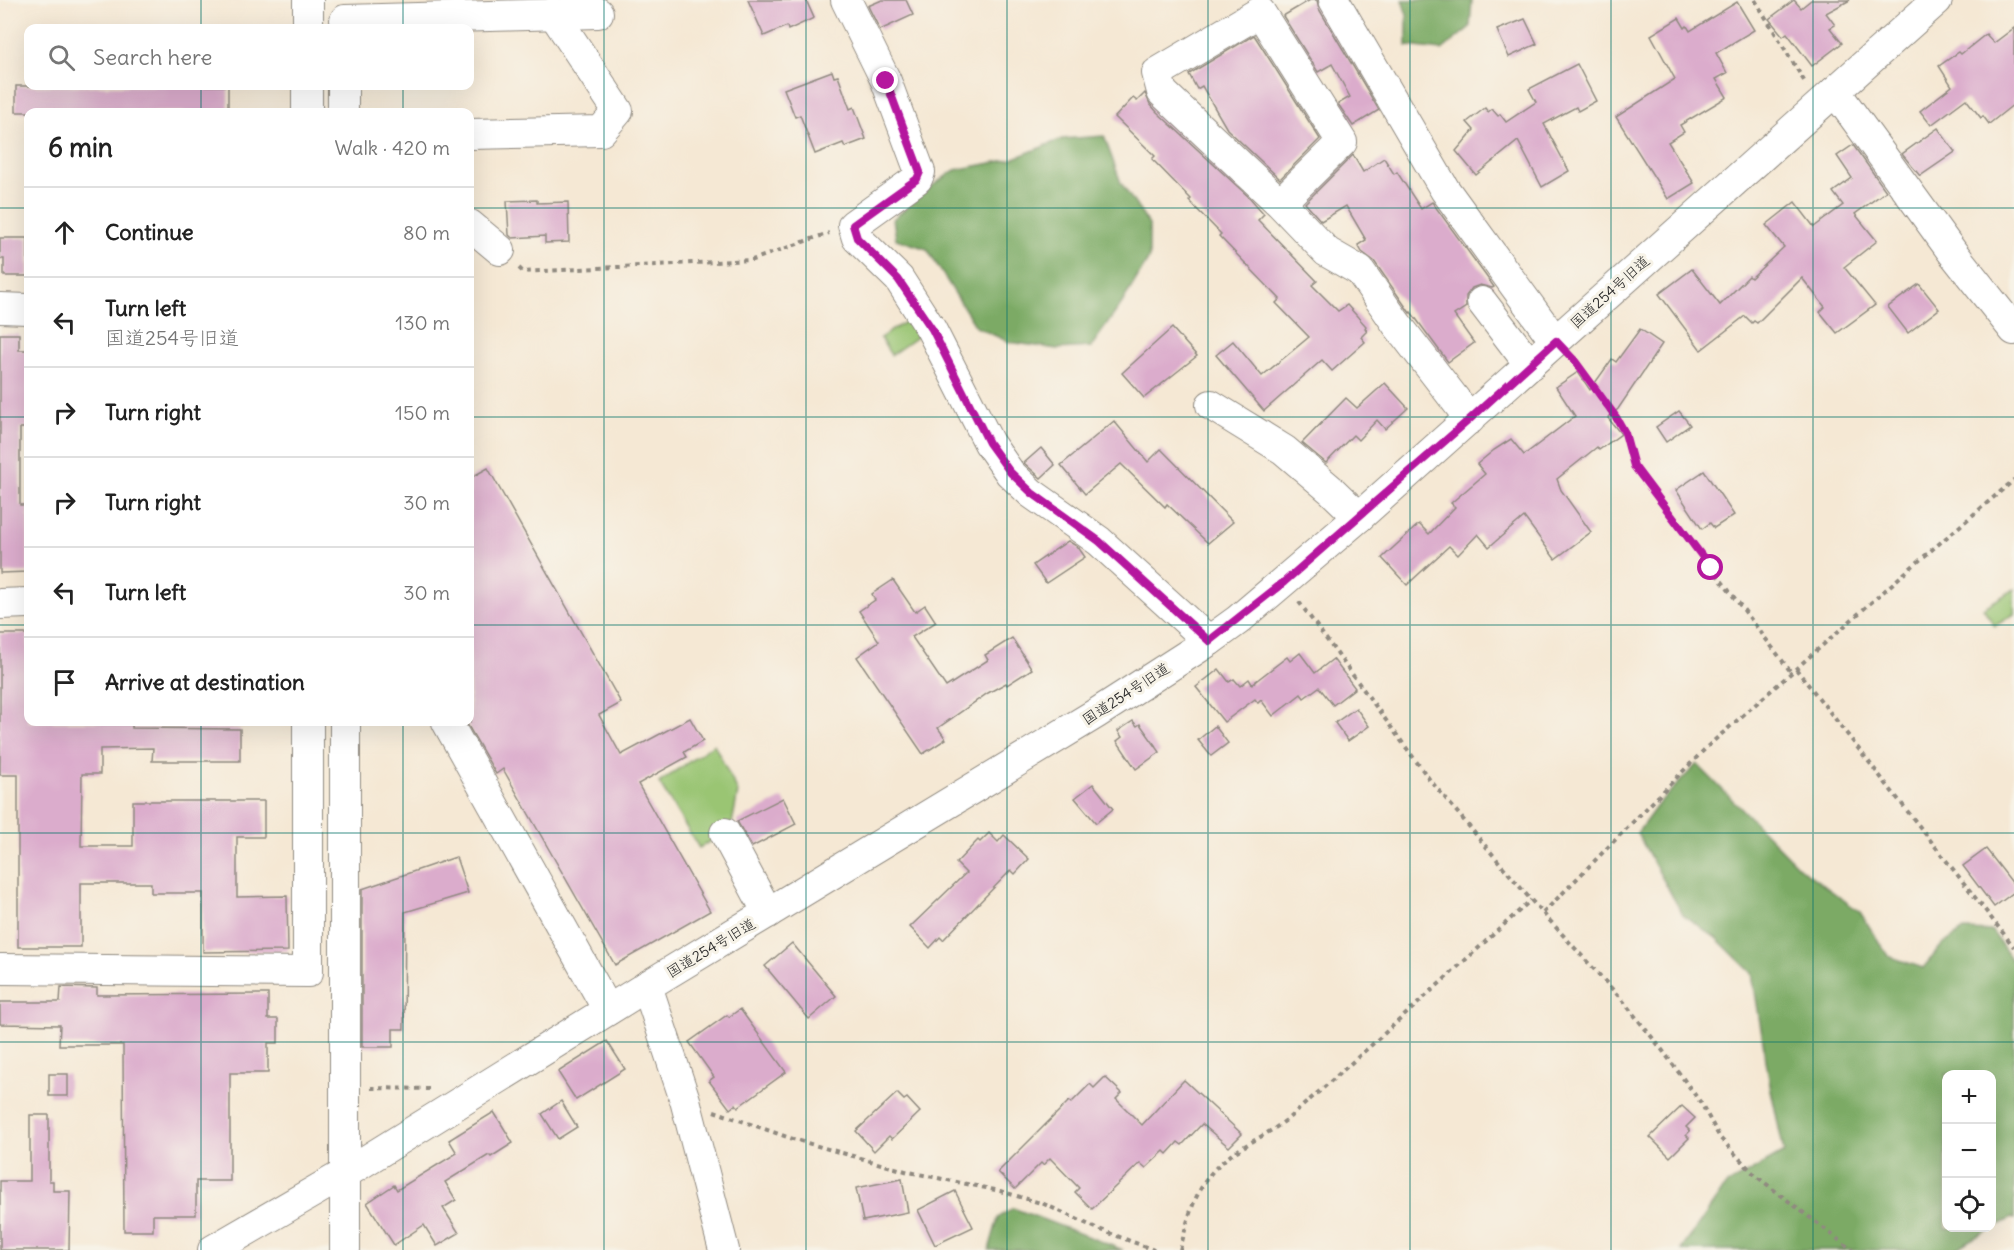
<!DOCTYPE html>
<meta charset="utf-8">
<style>
body{margin:0;font-family:Delius,"Klee One",sans-serif;background:#f2f2f2;color:#222}
.controls{position:absolute;right:18px;bottom:18px;display:grid;overflow:hidden;border-radius:12px;box-shadow:0 6px 24px #0002}
.controls button{width:54px;height:54px;display:grid;place-items:center;padding:0;border:0;border-bottom:2px solid #e0e0e0;background:#fff;color:#222;font:30px sans-serif}
.stop{position:absolute;width:18px;height:18px;margin:-14px;border:4px solid #b5179e;border-radius:50%;background:#fff}
.stop.end{background:#b5179e;border-color:#fff;box-shadow:0 2px 6px #0008}
.list{margin:0;padding:0;list-style:none}
h2{display:flex;justify-content:space-between;align-items:center;height:78px;margin:0;padding:0 24px;font-size:26px}
h2 small{font-size:20px;font-weight:400;color:#767676}
.list li{display:grid;grid-template-columns:39px 1fr auto;gap:18px;align-items:center;box-sizing:border-box;height:90px;padding:0 24px;border-top:2px solid #e0e0e0}
.list b{display:block;font-size:22px;white-space:nowrap}
.list p{margin:0;font-size:20px;white-space:nowrap;color:#767676}
.list em{font-size:20px;font-style:normal;color:#767676}
.icon{flex:none;width:33px;height:33px;fill:none;stroke:currentColor;stroke-width:2;stroke-linecap:round;stroke-linejoin:round}
.map{position:relative;flex:none;width:2014px;height:1250px;overflow:hidden}
.search{position:absolute;background:#fff;box-shadow:0 6px 24px #0002;left:24px;top:24px;width:450px;height:66px;display:flex;align-items:center;gap:15px;box-sizing:border-box;padding:0 21px;border-radius:12px;color:#767676;font-size:22px}
.panel{position:absolute;background:#fff;box-shadow:0 6px 24px #0002;left:24px;top:108px;width:450px;height:618px;border-radius:12px}
.map>svg:first-child{display:block}
.green{fill:#9ac573;stroke:#62784f;stroke-width:1.5}
.forest{fill:#7baa65;stroke:#536a48;stroke-width:1.5;fill-rule:evenodd}
.building{fill:#dbaccc}
.lines{fill:none;stroke-linecap:round;stroke-linejoin:round}
.minor-casing{stroke:#908a80;stroke-width:32}
.path{stroke:#908a80;stroke-width:4;stroke-dasharray:4.5 4.5;stroke-linecap:butt}
.minor{stroke:#fff;stroke-width:30}
.route{stroke:#b5179e;stroke-width:8}
.grid{fill:none;stroke:#0f766e;stroke-width:1.5;stroke-opacity:0.55}
.labels{text-anchor:middle;stroke-width:6;stroke-linejoin:round;paint-order:stroke}
.street-label{font-size:15px;fill:#2b2b2b;stroke:#f7f3e8}
</style>
<div class="map">
<svg width="2014" height="1250" viewBox="0 0 2014 1250">
<rect width="100%" height="100%" fill="#f7f3e8"/>
<filter id="ink" filterUnits="userSpaceOnUse"><feTurbulence type="fractalNoise" baseFrequency=".0167" numOctaves="2"/><feDisplacementMap in="SourceGraphic" scale="12" xChannelSelector="R" yChannelSelector="G"/><feConvolveMatrix kernelMatrix="1 2 1 2 8 2 1 2 1" color-interpolation-filters="sRGB"/></filter>
<filter id="wash" filterUnits="userSpaceOnUse"><feTurbulence type="fractalNoise" baseFrequency=".008" numOctaves="4" result="noise"/><feDisplacementMap in="SourceGraphic" scale="24" xChannelSelector="R" yChannelSelector="G"/><feGaussianBlur stdDeviation="1.35" result="paint"/><feColorMatrix in="noise" values="0 0 0 0 0 0 0 0 0 0 0 0 0 0 0 0 0 1.4 0 .05"/><feComposite in="paint" operator="in"/></filter>
<g filter="url(#wash)">
<rect width="100%" height="100%" fill="#f5e8d4"/>
<!-- green -->
<g class="green">
<polygon points="914,316 925,331 891,355 880,338"/>
<polygon points="2014,589 2014,614 1995,626 1983,608"/>
<polygon points="714,744 738,792 731,829 699,848 659,783"/>
</g>
<!-- forest -->
<g class="forest">
<polygon points="1402,0 1472,0 1470,27 1442,50 1407,46 1407,15"/>
<polygon points="1104,136 1121,183 1149,225 1149,258 1122,303 1091,347 1057,349 1009,342 976,327 927,249 896,239 893,219 932,186 955,170 1012,159 1062,139"/>
<path d="M1697,764l102,103 61,45 28,44 35,12 19,-23 22,-15 28,1 22,32v256l-2,-1 -42,22 -16,10h-273l45,-65 58,-33 -14,-67 -18,-112 -36,-35 -33,-23 -46,-82 22,-30zM1992,1074v154h-46v-154z"/>
<polygon points="1013,1208 1123,1250 989,1250 998,1218"/>
</g>
<g id="blocks">
<!-- building -->
<g class="building">
<polygon points="748,0 806,0 814,18 788,30 787,26 764,36"/>
<polygon points="882,0 906,0 913,15 880,30 868,6"/>
<polygon points="1310,0 1317,0 1319,9 1379,110 1353,126 1338,104 1350,97 1332,64 1318,72 1283,16"/>
<polygon points="1794,0 1801,8 1811,0 1850,0 1826,13 1835,25 1830,28 1842,43 1812,66 1787,33 1783,36 1769,19"/>
<polygon points="1737,2 1754,30 1716,53 1727,73 1716,79 1727,97 1680,125 1684,132 1668,142 1694,183 1668,199 1616,117 1675,79 1651,35 1679,18 1685,28 1687,26 1690,31"/>
<polygon points="1525,19 1537,44 1509,57 1497,30"/>
<polygon points="2014,28 2014,104 1989,124 1983,116 1981,118 1966,99 1931,125 1920,111 1952,86 1939,66 1959,52 1961,54 1986,34 1994,43"/>
<polygon points="1254,35 1320,139 1280,179 1227,129 1202,86 1197,89 1189,74"/>
<polygon points="1577,64 1596,101 1578,111 1576,107 1544,124 1569,171 1542,187 1518,141 1476,175 1456,151 1474,130 1467,122 1485,108 1488,112 1492,109 1498,116 1500,114 1506,122 1536,102 1529,89"/>
<polygon points="832,71 834,77 838,76 850,109 854,107 866,139 845,147 843,143 815,154 800,115 795,117 784,89"/>
<rect x="16" y="86" width="212" height="26"/>
<polygon points="1145,93 1150,104 1157,112 1250,198 1264,214 1258,220 1317,281 1312,285 1338,311 1347,305 1366,326 1365,328 1367,331 1361,337 1365,342 1332,371 1322,360 1264,411 1216,355 1233,341 1262,376 1309,337 1276,303 1280,299 1219,236 1221,234 1189,201 1191,199 1152,159 1155,156 1115,117 1133,98 1137,101"/>
<polygon points="1938,128 1955,152 1920,176 1902,154"/>
<polygon points="1853,145 1886,191 1855,214 1877,241 1844,267 1875,305 1837,333 1820,312 1825,307 1802,278 1757,323 1754,321 1752,323 1745,316 1701,350 1659,294 1692,269 1720,305 1749,276 1751,278 1784,247 1766,225 1795,202 1814,227 1843,205 1833,192 1852,178 1837,156"/>
<polygon points="1353,155 1363,172 1384,158 1394,174 1397,172 1421,209 1432,202 1494,287 1492,288 1480,285 1472,288 1466,296 1466,307 1454,315 1474,343 1448,362 1411,312 1410,313 1374,261 1362,252 1358,245 1366,240 1346,206 1321,221 1305,203"/>
<polygon points="537,200 537,203 568,202 569,242 545,243 545,236 512,238 509,235 507,201"/>
<polygon points="0,238 28,238 28,276 4,276 4,259 0,259"/>
<polygon points="1919,284 1939,309 1908,333 1888,307"/>
<polygon points="1172,328 1197,356 1144,398 1122,373"/>
<polygon points="1640,329 1662,344 1618,409 1608,418 1621,434 1599,450 1597,447 1557,479 1561,490 1591,532 1555,559 1524,517 1489,547 1478,534 1458,555 1449,546 1407,585 1382,558 1419,524 1429,534 1455,507 1451,503 1485,474 1477,464 1494,450 1511,439 1524,455 1575,416 1556,387 1578,372 1590,390 1612,359 1616,362"/>
<polygon points="0,334 19,334 19,350 28,350 28,428 20,428 20,505 28,505 28,572 0,573"/>
<polygon points="1385,383 1408,408 1385,429 1377,420 1358,440 1353,435 1326,463 1302,443 1346,398 1357,408"/>
<polygon points="1679,411 1690,425 1666,442 1656,427"/>
<polygon points="1114,421 1148,462 1161,449 1233,522 1208,543 1167,504 1165,507 1121,464 1085,494 1061,465"/>
<polygon points="1041,448 1055,465 1041,478 1024,463"/>
<polygon points="488,468 621,703 599,715 621,755 690,718 703,741 684,752 687,757 638,784 710,911 615,965 503,769 496,774 466,722 470,722 470,478"/>
<polygon points="1704,471 1734,515 1714,528 1710,523 1702,529 1676,490"/>
<polygon points="1068,541 1078,547 1085,557 1046,583 1033,565"/>
<polygon points="893,580 915,612 925,605 936,622 912,637 946,687 988,660 985,655 1012,638 1032,669 1007,685 1006,683 988,693 938,728 946,739 923,754 857,657 879,641 859,611 875,600 872,594"/>
<polygon points="0,634 28,634 28,722 132,722 132,728 240,729 240,761 152,761 153,748 100,749 100,774 82,774 81,846 133,846 133,801 264,801 264,837 237,837 237,897 287,896 288,951 203,952 203,893 151,893 151,883 81,883 81,947 18,947 18,775 0,775"/>
<polygon points="1300,653 1315,673 1333,659 1355,688 1333,705 1319,687 1304,698 1301,694 1273,716 1261,700 1258,703 1255,699 1224,722 1196,687 1219,669 1229,682 1234,679 1240,686 1249,679 1252,684 1287,657 1290,661"/>
<polygon points="1356,708 1369,726 1348,741 1335,723"/>
<polygon points="1133,721 1137,726 1140,724 1160,752 1136,769 1117,741 1122,737 1118,731"/>
<polygon points="1215,726 1228,743 1211,756 1198,740"/>
<polygon points="1093,784 1113,809 1096,823 1075,798"/>
<polygon points="783,798 796,824 752,847 737,821"/>
<polygon points="989,833 998,842 1004,835 1029,859 1015,874 1011,870 943,940 940,937 930,948 910,927 966,873 956,863 978,840 980,842"/>
<polygon points="1986,849 2014,885 2014,892 1994,907 1963,866"/>
<polygon points="456,857 468,893 405,912 404,1029 393,1029 393,1047 362,1047 362,889"/>
<polygon points="792,943 836,996 809,1019 765,966"/>
<polygon points="61,987 97,988 97,995 268,994 268,1019 278,1019 278,1043 268,1043 268,1073 230,1073 230,1181 196,1181 196,1215 153,1215 153,1231 124,1231 123,1045 59,1045 60,1025 0,1024 0,1002 60,1002"/>
<polygon points="740,1009 786,1072 738,1107 736,1104 730,1109 709,1081 714,1077 689,1042 727,1015 729,1017"/>
<polygon points="607,1041 625,1069 576,1100 558,1072"/>
<rect x="49" y="1074" width="19" height="22"/>
<polygon points="1105,1077 1122,1093 1116,1099 1142,1125 1184,1080 1242,1134 1229,1147 1202,1124 1182,1145 1178,1142 1167,1154 1164,1151 1146,1168 1140,1163 1092,1209 1075,1192 1079,1188 1050,1158 1043,1165 1041,1163 1015,1189 998,1172 1069,1101 1071,1103 1090,1084 1094,1088"/>
<polygon points="897,1093 904,1100 907,1098 920,1112 892,1139 889,1136 874,1151 856,1131"/>
<polygon points="561,1101 577,1127 558,1139 542,1114"/>
<polygon points="1682,1106 1695,1118 1686,1127 1690,1131 1686,1135 1689,1138 1670,1157 1650,1137"/>
<polygon points="494,1112 513,1143 491,1157 489,1155 445,1182 456,1200 443,1208 459,1233 437,1246 424,1225 394,1245 367,1203 394,1185 397,1190 457,1153 449,1140"/>
<polygon points="30,1115 49,1115 49,1181 53,1181 53,1191 70,1191 69,1250 0,1250 0,1181 30,1181"/>
<polygon points="902,1179 908,1212 863,1221 856,1188"/>
<polygon points="955,1191 973,1227 935,1245 918,1210"/>
</g>
</g>
</g>
<g filter="url(#ink)">
<use href="#blocks" fill-opacity="0" stroke="#908a80" stroke-width="1.5"/>
<g class="lines">
<defs>
<g id="minor">
<polyline points="846,0 886,81 920,172 917,179 853,225 857,238 899,279 931,329 989,443 1010,473 1031,493 1099,541 1209,641"/>
<polyline points="1334,0 1445,190 1555,341"/>
<polyline points="345,20 598,13"/>
<polyline points="308,28 308,0"/>
<polyline points="1835,91 1953,253 2014,330"/>
<polyline points="307,112 307,86"/>
<polyline points="343,112 343,86"/>
<polyline points="470,134 601,131 618,111 553,13"/>
<polyline points="1280,203 1342,142 1260,12 1157,73 1162,92 1280,203 1327,252 1360,271 1396,323 1470,419"/>
<polyline points="470,225 500,250"/>
<polyline points="1482,302 1530,365"/>
<polyline points="0,308 28,309"/>
<polyline points="1211,405 1284,450 1331,490 1359,517"/>
<polyline points="0,604 28,603"/>
<polyline points="447,722 608,1010"/>
<polyline points="725,833 768,913"/>
<polyline points="0,969 308,972 308,722"/>
<polyline points="647,986 685,1100 724,1250"/>
<polyline points="213,1250 346,1173 647,986 1097,713 1209,641 1238,620 1359,517 1937,0"/>
<polyline points="345,1250 345,722"/>
</g>
</defs>
<!-- minor casing -->
<use href="#minor" class="minor-casing"/>
<!-- path -->
<g class="path">
<polyline points="1755,0 1806,84"/>
<polyline points="519,268 523,272 752,260 829,233"/>
<polyline points="1573,358 1625,433 1634,466 1791,672"/>
<polyline points="1299,602 1430,780 1531,900 1623,1001 1663,1051 1701,1103 1720,1138 1756,1176 1852,1250"/>
<polyline points="1796,669 2014,947"/>
<polyline points="1543,913 1708,746 1907,571 2014,480"/>
<polyline points="371,1088 429,1089"/>
<polyline points="714,1111 793,1139 909,1172 1000,1191 1044,1204 1096,1228 1154,1250"/>
<path d="M1180,1250c7,-28 13,-56 33,-79 21,-24 54,-34 78,-55 81,-70 160,-143 240,-216"/>
</g>
<!-- minor -->
<use href="#minor" class="minor"/>
</g>
</g>
<g class="lines" filter="url(#ink)">
<!-- route -->
<polyline class="route" points="886,81 920,172 917,179 853,225 857,238 898,279 932,329 989,443 1010,472 1032,493 1099,541 1209,641 1284,582 1470,419 1556,341 1575,361 1616,417 1625,433 1634,466 1711,568"/>
</g>
<!-- grid -->
<path class="grid" d="M201,0v28M403,0v28M604,0v1250M806,0v1250M1007,0v1250M1208,0v1250M1410,0v1250M1611,0v1250M1813,0v1250M201,86v26M403,86v26M0,208h28M470,208h1544M0,417h28M470,417h1544M0,625h28M470,625h1544M201,722v528M403,722v528M0,833h2014M0,1042h2014"/>
<g class="labels">
<!-- street labels -->
<g class="street-label">
<text transform="translate(1610 292) rotate(-42)" y="5">国道254号旧道</text>
<text transform="translate(1126 694) rotate(-33)" y="5">国道254号旧道</text>
<text transform="translate(711 948) rotate(-31)" y="5">国道254号旧道</text>
</g>
</g>
</svg>
<div class="controls">
<button>+</button>
<button>−</button>
<button><svg class="icon" aria-label="locate" viewBox="0 0 24 24"><circle cx="12" cy="12" r="6"/><path d="M12 2v4M12 18v4M2 12h4M18 12h4"/></svg></button>
</div>
<div class="stop" style="left:1711px;top:568px"></div>
<div class="stop end" style="left:886px;top:81px"></div>
<div class="search"><svg class="icon" aria-label="search" viewBox="0 0 24 24"><circle cx="10" cy="10" r="6"/><path d="M15 15l6 6"/></svg>Search here</div>
<section class="panel">
<h2>6 min<small>Walk · 420 m</small></h2>
<ul class="list">
<li><svg class="icon" aria-label="ahead" viewBox="0 0 24 24"><path d="M12 20V5M6 11l6-6 6 6"/></svg><div><b>Continue</b></div><em>80 m</em></li>
<li><svg class="icon" aria-label="left" viewBox="0 0 24 24"><path d="M17 20v-9H6M10 6l-5 5 5 5"/></svg><div><b>Turn left</b><p>国道254号旧道</p></div><em>130 m</em></li>
<li><svg class="icon" aria-label="right" viewBox="0 0 24 24"><path d="M7 20v-9h11M14 6l5 5-5 5"/></svg><div><b>Turn right</b></div><em>150 m</em></li>
<li><svg class="icon" aria-label="right" viewBox="0 0 24 24"><path d="M7 20v-9h11M14 6l5 5-5 5"/></svg><div><b>Turn right</b></div><em>30 m</em></li>
<li><svg class="icon" aria-label="left" viewBox="0 0 24 24"><path d="M17 20v-9H6M10 6l-5 5 5 5"/></svg><div><b>Turn left</b></div><em>30 m</em></li>
<li><svg class="icon" aria-label="arrive" viewBox="0 0 24 24"><path d="M6 21V4h12l-3 4 3 4H6"/></svg><div><b>Arrive at destination</b></div></li>
</ul>
</section>
</div>
